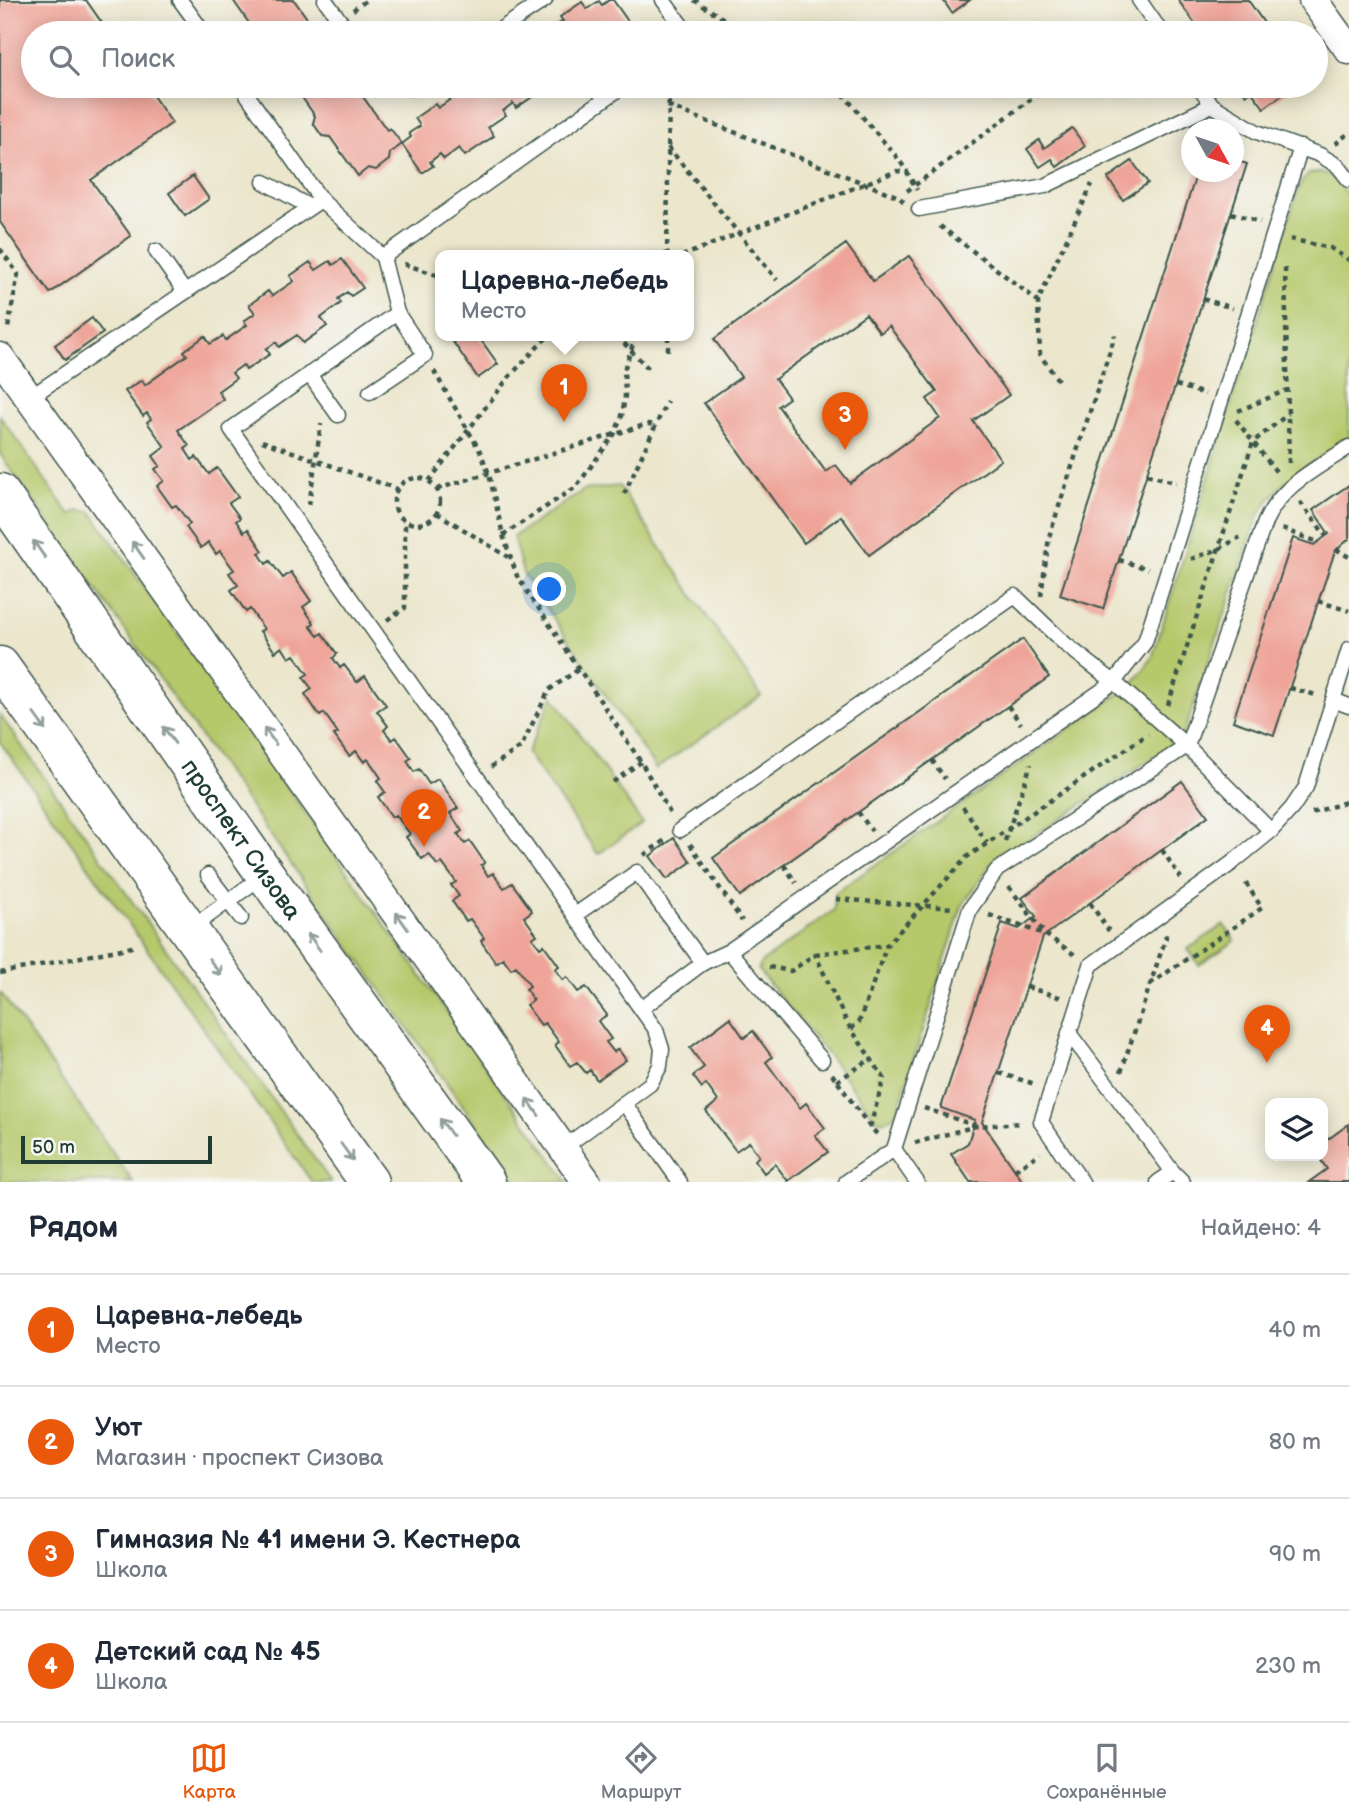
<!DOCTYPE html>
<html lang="ru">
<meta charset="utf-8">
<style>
body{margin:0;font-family:"Balsamiq Sans",sans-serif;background:#f2f2f3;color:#1f2937}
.controls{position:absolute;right:21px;bottom:21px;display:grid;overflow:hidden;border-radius:14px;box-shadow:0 4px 18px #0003}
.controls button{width:63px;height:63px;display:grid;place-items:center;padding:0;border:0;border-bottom:2px solid #e0e1e3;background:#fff;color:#1f2937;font:35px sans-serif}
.compass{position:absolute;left:1181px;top:119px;width:63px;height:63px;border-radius:50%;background:#fff;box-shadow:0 4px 18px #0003;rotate:130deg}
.scale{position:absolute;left:21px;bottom:18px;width:191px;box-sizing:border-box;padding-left:7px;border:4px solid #1f3d34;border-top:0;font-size:19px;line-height:24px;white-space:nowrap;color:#1f3d34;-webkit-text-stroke:5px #f6f6f2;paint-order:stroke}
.you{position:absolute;left:550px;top:590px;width:24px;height:24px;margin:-18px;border:5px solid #fff;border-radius:50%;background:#1a73e8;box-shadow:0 0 0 10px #1a73e833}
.badge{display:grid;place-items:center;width:46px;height:46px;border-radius:50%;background:#ea580c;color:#fff;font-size:23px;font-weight:700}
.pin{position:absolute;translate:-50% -58px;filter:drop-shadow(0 2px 4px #0008)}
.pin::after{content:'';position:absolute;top:37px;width:24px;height:21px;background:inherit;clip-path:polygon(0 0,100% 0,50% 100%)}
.popup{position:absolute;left:435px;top:250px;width:259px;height:91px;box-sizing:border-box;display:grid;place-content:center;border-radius:14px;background:#fff;filter:drop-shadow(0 2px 5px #0005);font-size:23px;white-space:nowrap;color:#747a83}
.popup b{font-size:26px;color:#1f2937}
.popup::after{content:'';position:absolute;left:50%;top:100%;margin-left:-14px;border:14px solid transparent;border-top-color:#fff}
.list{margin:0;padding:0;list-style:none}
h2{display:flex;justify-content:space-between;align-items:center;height:91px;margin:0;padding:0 28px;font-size:30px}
h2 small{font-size:23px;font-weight:400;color:#747a83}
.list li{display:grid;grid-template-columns:46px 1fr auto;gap:21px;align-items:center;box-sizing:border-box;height:112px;padding:0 28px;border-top:2px solid #e0e1e3}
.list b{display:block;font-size:26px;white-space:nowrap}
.list p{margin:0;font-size:23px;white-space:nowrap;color:#747a83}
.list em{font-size:23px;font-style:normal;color:#747a83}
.icon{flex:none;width:38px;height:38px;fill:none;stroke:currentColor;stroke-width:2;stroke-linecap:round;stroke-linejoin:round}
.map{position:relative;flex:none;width:1349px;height:1182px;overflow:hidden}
.search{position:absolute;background:#fff;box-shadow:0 4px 18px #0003;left:21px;right:21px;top:21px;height:77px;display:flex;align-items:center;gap:18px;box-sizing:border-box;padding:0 24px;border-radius:38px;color:#747a83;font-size:26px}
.sheet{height:539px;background:#fff}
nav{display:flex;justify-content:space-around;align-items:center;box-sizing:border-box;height:98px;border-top:2px solid #e0e1e3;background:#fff;font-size:19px;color:#747a83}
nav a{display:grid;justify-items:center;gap:4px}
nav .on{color:#ea580c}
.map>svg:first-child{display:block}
.green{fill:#b5c86b;stroke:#6a8250;stroke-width:2}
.building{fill:#efa499;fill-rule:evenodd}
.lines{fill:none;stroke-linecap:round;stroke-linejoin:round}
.service-casing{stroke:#3e564b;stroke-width:17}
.minor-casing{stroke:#3e564b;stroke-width:31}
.secondary-casing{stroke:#3e564b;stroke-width:41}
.path{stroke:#3e564b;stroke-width:4.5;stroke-dasharray:5 5;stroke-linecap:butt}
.service{stroke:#fff;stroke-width:14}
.minor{stroke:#fff;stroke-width:28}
.secondary{stroke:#fff;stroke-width:38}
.oneway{stroke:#8f9e9a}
.labels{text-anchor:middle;stroke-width:5;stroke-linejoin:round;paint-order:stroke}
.street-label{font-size:24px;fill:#1f3d34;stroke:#f6f6f2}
</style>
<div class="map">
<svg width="1349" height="1182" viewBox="0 0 1349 1182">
<rect width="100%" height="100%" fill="#f6f6f2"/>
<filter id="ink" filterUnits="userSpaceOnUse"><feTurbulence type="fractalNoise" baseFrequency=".0143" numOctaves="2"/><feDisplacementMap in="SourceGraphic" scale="14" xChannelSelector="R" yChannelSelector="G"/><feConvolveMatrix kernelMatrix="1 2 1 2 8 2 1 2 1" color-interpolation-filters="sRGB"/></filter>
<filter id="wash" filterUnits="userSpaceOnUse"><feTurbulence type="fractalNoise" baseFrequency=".00686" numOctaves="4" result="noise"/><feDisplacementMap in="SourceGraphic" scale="28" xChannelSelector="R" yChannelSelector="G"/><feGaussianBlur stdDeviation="1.57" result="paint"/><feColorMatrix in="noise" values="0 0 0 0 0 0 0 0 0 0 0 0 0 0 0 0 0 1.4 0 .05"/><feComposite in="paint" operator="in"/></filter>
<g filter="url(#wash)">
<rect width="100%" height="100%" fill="#ebe6cc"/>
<!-- green -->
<g class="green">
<path d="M1321,172l12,5 16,20v241c-33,23 -72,42 -91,79l-76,222 -190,124 -30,43 -63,200 -5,9 -9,6 -9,-2 -48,-64 -70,-85 4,-8 72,-52 1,-17 297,-208 20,-27 148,-474 9,-10z"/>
<polygon points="0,416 70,515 79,510 91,512 568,1182 517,1182 0,454"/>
<polygon points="619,486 761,696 656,769 523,573 513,537 584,490"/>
<polygon points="553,696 642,823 598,854 527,753"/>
<polygon points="0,715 331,1182 312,1182 0,742"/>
<polygon points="1224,925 1235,941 1199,965 1188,949"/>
<polygon points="0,993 1,993 133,1182 0,1182"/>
</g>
<g id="blocks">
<!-- building -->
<g class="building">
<polygon points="0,0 86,0 109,33 33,33 33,86 146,86 172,123 91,180 131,236 50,293 0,222"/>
<polygon points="233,0 294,0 309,21 302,26 308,33 248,33 251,26"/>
<polygon points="609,0 613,0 632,27 623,33 618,30 614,33 545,33 563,21 560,17 582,2 587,9 599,1 602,5"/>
<polygon points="943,0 970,0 952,13"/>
<polygon points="1178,0 1248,0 1271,33 1202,33"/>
<polygon points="294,86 345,86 349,91 355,86 387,130 390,128 402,144 390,153 389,160 376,170 368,168 358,176 330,137 322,136 313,123 315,116"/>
<polygon points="461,86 539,86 535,89 538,93 516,108 513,103 503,111 506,115 488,127 494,136 465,156 459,148 444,159 440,154 430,162 433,166 422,173 402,144 411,137 409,133 420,126 415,118 435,104 438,108 458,94 455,90"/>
<polygon points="1239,86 1295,86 1264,108 1251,91 1246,95"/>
<polygon points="1072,128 1085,146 1057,167 1052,159 1040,167 1027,149 1039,140 1044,148"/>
<polygon points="1234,160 1247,164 1103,609 1060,595 1197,172 1234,172"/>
<polygon points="1132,161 1148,183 1123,200 1108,178"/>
<polygon points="193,176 209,199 185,216 169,193"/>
<path d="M846,244l27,37 36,-25 100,139 -36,26 28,39 -132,95 -28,-39 -37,27 -100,-140 37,-26 -27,-38zM866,314l14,19 9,-7 48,66 -10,7 13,19 -90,65 -14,-18 -10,7 -48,-66 11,-8 -14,-19z"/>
<polygon points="342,259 363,288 351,296 347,292 338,299 341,303 321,318 327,326 303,343 297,335 279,347 276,342 266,349 270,354 246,370 243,365 232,373 236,378 218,391 223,399 178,430 189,446 185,449 192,460 196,457 209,474 217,468 238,497 229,503 240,518 236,521 244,532 248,529 263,551 259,553 266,564 270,561 283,578 291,572 311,601 303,607 314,623 310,626 318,636 322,633 337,654 333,658 340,668 344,665 357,682 365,676 386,705 377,711 388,726 384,730 392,740 396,737 411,758 407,761 414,772 419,769 429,784 438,779 458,808 450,813 462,831 458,834 465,844 470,841 485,863 481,865 488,876 493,873 504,888 512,883 532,911 524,917 537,935 532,938 540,948 544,945 559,966 555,969 563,980 567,977 578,992 586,987 607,1015 598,1021 611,1039 606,1042 614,1052 618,1049 626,1060 597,1080 590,1070 586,1073 577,1062 570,1066 555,1045 559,1042 545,1023 541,1025 526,1005 533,1000 526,989 530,986 516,966 511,969 503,958 496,963 481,941 484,938 470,919 466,921 452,901 459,896 451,885 456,882 442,863 437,865 429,854 422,859 406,837 410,834 396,815 392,817 378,797 385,792 377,781 381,778 368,759 364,762 356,751 349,756 334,735 338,733 324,713 320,716 305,694 312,689 303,677 308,674 294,655 289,658 282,647 275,652 260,631 264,629 250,609 246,612 231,590 238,585 229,573 234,570 220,551 216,554 208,542 201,548 186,527 190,524 176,505 172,507 157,486 164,481 155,469 160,466 153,456 165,447 147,422 151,419 147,413 143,416 125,391 142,380 145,385 187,355 184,351 205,336 210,344 223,336 226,340 247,325 244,321 255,313 249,305 268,291 272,296 294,281 290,276 310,262 316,270 330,261 333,265"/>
<polygon points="92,318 103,333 65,360 55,345"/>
<polygon points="449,336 478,336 498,364 478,378"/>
<polygon points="1349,485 1349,539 1335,551 1274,735 1233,721 1293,538 1314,545 1329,534 1313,510"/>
<polygon points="1023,639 1049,677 740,896 713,858"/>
<polygon points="1182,781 1208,816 1043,937 982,1122 1023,1182 970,1182 951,1154 968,1143 975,1120 941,1108 1002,923 1019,929 1036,916 1022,898"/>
<polygon points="674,838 691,862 667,879 650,856"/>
<polygon points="730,1018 744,1038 753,1031 772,1057 766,1062 800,1108 806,1103 825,1128 815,1135 828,1152 788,1181 775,1164 764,1173 755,1160 759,1156 749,1142 736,1151 706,1111 718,1101 706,1084 702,1088 693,1076 704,1067 690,1048"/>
<polygon points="1349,1124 1349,1182 1309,1182 1327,1169 1318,1156 1323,1156 1323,1143"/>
</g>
</g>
</g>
<g filter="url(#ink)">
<use href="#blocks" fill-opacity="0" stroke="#3e564b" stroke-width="2"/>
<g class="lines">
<defs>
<g id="service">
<polyline points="180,0 204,33"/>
<polyline points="325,0 349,33"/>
<polyline points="663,0 687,33"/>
<polyline points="1139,0 1162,33"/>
<polyline points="495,33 545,0"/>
<polyline points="241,86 321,200"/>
<polyline points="400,86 412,88 415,86"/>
<polyline points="1199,86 1212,105 1257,132 1320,155 1338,166 1349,180"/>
<polyline points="264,182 310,207"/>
<polyline points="919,209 1045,186 1212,105"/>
<polyline points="156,251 185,292"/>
<polyline points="383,257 397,313 231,429 641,1009"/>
<polyline points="309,374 338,415"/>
<polyline points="370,392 425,355 397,313"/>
<polyline points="29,398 321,200 383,257 623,86"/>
<polyline points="1333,700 1349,706"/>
<polyline points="680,830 1015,596 1065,644 1114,682 1187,746 1271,831"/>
<polyline points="208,875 241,918"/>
<polyline points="575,915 637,872 703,963"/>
<polyline points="190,929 264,875"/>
<polyline points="729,951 822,1060"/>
<polyline points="1069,1033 1173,1172"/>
<polyline points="624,1103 680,1182"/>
<polyline points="563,1148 650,1084 660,1066 662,1049 656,1030 641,1009 703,963 729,951 1114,682 1145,642 1301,147"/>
<polyline points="846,1182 894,1149"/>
<path d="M917,1182l-23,-33 76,-240 27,-39 190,-124 78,-224c17,-38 50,-52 84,-75"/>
<polyline points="1082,1182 1041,1122 1091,965 1232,863 1271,831 1292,808 1306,787 1349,649"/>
<polyline points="1158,1182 1173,1172 1183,1182"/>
</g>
<g id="minor">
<polyline points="1313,0 1349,50"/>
<polyline points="0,357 587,1182"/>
</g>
<g id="secondary">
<path id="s1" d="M0,493l265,381 221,308"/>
<polyline points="0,666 369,1182"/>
</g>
</defs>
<!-- service casing -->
<use href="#service" class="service-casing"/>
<!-- minor casing -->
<use href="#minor" class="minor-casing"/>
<!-- secondary casing -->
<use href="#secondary" class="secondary-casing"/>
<!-- path -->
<g class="path">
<polyline points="694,0 746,33"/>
<polyline points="353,10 367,0"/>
<polyline points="1120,33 1133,24"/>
<polyline points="836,86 896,156 907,171"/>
<polyline points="668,106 899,197 904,202"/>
<polyline points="1335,144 1349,133"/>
<polyline points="668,147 777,280"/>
<polyline points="907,191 1049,86"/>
<polyline points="1231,213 1260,222"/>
<polyline points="940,226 1038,301"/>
<polyline points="1290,239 1330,248 1349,260"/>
<polyline points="0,249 18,274 8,328"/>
<polyline points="667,256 669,86"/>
<polyline points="682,256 897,171 907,172 917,190"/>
<polyline points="404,264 440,276"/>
<polyline points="1285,268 1289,466"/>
<polyline points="1203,299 1233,308"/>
<polyline points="617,336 649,369"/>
<polyline points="668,336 668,355"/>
<polyline points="434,371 480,451 489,474 503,535 517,576 641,762 670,813"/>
<polyline points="1058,380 1040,355 1038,301 1092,184"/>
<polyline points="1176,385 1205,394"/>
<polyline points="1238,411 1287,390"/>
<polyline points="1236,420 1278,474"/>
<polyline points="262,441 397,489"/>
<polyline points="1147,474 1176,483"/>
<circle cx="417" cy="501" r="23"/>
<polyline points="429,481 509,377 548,336"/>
<polyline points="437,489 648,424 656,425"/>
<polyline points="624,494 667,401"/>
<polyline points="1300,502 1326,536"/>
<polyline points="309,505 321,424"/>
<polyline points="437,513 508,557"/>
<polyline points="1282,529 1318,542"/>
<polyline points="503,535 576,487 614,435 622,416 625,396 624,370 636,336"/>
<polyline points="1336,549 1349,557"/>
<polyline points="1191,559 1219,549 1240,537"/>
<polyline points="1119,560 1148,569"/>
<polyline points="1041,596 1049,537 1115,335"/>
<polyline points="1318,601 1349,611"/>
<polyline points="387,620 405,608 405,522"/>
<polyline points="1290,688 1316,695"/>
<polyline points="1168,705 1253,442 1288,414"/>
<polyline points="1008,706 1021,724"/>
<polyline points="932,760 945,779"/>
<polyline points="491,767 521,747 549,690 579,669"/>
<polyline points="613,782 641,762"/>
<polyline points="963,807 987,843"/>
<polyline points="858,812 872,831"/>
<polyline points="1312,813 1349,801"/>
<polyline points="1005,841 1031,764"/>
<polyline points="690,844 742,921"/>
<polyline points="1162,850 1181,878"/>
<polyline points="644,855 665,840"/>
<polyline points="784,865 796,883"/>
<polyline points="1009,887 1045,934 1075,955"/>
<polyline points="836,899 953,908"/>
<polyline points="1090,903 1109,931"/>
<polyline points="989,915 1044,934"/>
<polyline points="815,954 887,945"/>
<polyline points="769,967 791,971 815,954 847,1023 884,1078 870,1127"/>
<polyline points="0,973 137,946"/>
<polyline points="1150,984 1262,908 1243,879"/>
<polyline points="1027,987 1062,998"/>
<polyline points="851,1029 859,1022 887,945 967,857 1148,734"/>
<polyline points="1121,1072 1166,937 1165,934"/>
<polyline points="999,1073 1035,1084"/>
<polyline points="832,1074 870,1127 880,1137"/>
<polyline points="837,1081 871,1059"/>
<polyline points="924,1108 976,1126"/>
<polyline points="915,1143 976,1126 1022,1123"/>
<polyline points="1015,1170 1040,1153"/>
</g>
<!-- service -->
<use href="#service" class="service"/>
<!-- minor -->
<use href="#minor" class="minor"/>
<!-- secondary -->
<use href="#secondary" class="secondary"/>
</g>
<!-- one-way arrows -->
<defs><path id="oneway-shaft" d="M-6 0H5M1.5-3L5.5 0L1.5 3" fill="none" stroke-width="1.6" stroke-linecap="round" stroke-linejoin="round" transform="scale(1.75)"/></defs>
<g class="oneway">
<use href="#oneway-shaft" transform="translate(39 549) rotate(-125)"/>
<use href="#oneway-shaft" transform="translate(138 550) rotate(-125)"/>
<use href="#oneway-shaft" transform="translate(40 722) rotate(54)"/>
<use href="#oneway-shaft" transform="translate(169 735) rotate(-125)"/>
<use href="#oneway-shaft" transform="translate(270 736) rotate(-125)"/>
<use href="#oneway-shaft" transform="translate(402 921) rotate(-125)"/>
<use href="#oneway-shaft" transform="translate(314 942) rotate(-126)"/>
<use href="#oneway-shaft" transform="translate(215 967) rotate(54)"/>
<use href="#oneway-shaft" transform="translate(533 1107) rotate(-125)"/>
<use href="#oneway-shaft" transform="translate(446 1127) rotate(-126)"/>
<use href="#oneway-shaft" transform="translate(347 1152) rotate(54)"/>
</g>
</g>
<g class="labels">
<!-- street labels -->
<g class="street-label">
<text dy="8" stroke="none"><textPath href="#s1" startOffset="422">проспект Сизова</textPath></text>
</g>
</g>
</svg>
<div class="controls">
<button><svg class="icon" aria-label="layers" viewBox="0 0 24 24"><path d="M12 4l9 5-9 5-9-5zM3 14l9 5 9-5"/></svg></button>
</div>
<svg class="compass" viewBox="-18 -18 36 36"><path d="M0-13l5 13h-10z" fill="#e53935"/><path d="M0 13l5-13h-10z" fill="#747a83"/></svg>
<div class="scale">50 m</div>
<div class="you"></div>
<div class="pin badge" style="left:564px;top:422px">1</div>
<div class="popup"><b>Царевна-лебедь</b>Место</div>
<div class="pin badge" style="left:424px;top:847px">2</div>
<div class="pin badge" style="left:845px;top:450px">3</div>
<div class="pin badge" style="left:1267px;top:1063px">4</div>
<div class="search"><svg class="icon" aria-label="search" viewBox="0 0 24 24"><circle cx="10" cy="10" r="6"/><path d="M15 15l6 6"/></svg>Поиск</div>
</div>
<section class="sheet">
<h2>Рядом<small>Найдено: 4</small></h2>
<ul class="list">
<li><span class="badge">1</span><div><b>Царевна-лебедь</b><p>Место</p></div><em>40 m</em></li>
<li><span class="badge">2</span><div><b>Уют</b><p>Магазин · проспект Сизова</p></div><em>80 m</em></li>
<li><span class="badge">3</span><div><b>Гимназия № 41 имени Э. Кестнера</b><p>Школа</p></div><em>90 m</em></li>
<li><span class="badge">4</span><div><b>Детский сад № 45</b><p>Школа</p></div><em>230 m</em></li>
</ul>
</section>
<nav>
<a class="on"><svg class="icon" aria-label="map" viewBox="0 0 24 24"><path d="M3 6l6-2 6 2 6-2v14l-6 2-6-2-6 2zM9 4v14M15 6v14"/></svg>Карта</a>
<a><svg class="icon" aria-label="directions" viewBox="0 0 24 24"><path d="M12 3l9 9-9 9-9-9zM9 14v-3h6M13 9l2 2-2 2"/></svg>Маршрут</a>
<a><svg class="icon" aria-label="saved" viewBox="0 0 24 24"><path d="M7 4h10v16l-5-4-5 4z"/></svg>Сохранённые</a>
</nav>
